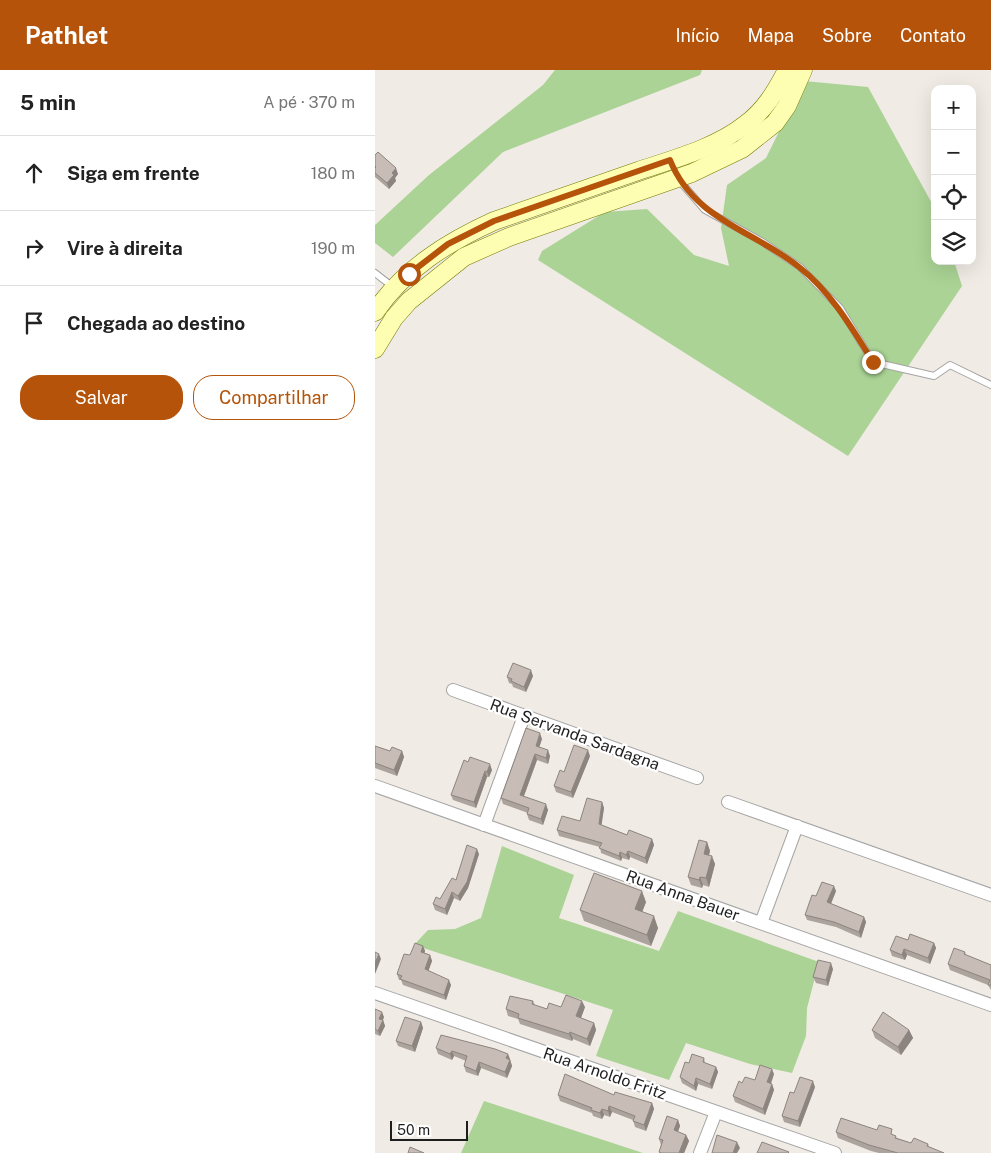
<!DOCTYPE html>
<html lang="pt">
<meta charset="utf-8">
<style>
body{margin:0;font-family:"Public Sans",sans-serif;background:#f2f2f2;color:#222}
.controls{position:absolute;right:15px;top:15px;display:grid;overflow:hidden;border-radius:10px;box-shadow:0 5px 20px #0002}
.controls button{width:45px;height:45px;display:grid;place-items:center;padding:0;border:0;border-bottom:1px solid #e0e0e0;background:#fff;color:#222;font:25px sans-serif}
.scale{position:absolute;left:15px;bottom:12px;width:78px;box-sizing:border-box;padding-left:5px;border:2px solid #1e1e1e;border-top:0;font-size:14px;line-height:18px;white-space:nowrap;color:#1e1e1e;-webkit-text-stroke:4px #fff;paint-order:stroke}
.stop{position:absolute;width:15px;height:15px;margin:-11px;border:4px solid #b45309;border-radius:50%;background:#fff}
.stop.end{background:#b45309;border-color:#fff;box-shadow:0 1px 5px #0008}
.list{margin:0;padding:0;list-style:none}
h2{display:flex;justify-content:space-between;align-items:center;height:65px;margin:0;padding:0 20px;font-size:21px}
h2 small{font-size:16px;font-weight:400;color:#767676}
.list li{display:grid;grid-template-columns:32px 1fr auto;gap:15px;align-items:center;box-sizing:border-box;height:75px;padding:0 20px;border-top:1px solid #e0e0e0}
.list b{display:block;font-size:19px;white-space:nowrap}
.list em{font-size:16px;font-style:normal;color:#767676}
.actions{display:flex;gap:10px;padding:15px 20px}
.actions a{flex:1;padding:11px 0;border:1px solid #b45309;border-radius:20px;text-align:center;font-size:18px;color:#b45309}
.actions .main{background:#b45309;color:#fff}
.icon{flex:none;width:28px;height:28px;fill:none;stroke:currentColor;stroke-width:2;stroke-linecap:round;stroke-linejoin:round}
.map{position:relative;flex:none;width:616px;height:1083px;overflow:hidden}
header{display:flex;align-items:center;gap:30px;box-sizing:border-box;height:70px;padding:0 25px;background:#b45309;color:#fff}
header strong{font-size:24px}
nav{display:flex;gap:28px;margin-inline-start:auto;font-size:18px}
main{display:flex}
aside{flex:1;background:#fff}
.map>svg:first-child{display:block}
.forest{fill:#aad395}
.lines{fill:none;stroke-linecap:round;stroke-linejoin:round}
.service-casing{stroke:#a5a5a5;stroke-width:8}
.minor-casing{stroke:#a5a5a5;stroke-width:14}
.secondary-casing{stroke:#737b00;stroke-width:19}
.service{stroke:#fff;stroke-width:6}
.minor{stroke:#fff;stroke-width:12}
.secondary{stroke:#fefeb3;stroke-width:18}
.wall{fill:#aca39d}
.shaded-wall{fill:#8c847f}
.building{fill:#c8bdb6;stroke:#8c847f}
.route{stroke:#b45309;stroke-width:6}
.labels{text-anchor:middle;stroke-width:4.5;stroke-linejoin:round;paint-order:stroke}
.street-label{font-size:16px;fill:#1e1e1e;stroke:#fff}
</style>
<header>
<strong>Pathlet</strong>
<nav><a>Início</a><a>Mapa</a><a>Sobre</a><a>Contato</a></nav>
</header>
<main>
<aside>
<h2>5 min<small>A pé · 370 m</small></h2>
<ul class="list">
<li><svg class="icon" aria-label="ahead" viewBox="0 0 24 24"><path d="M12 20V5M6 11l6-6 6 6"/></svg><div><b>Siga em frente</b></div><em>180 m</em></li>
<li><svg class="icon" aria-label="right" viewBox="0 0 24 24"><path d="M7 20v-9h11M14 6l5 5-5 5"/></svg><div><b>Vire à direita</b></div><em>190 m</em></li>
<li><svg class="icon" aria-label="arrive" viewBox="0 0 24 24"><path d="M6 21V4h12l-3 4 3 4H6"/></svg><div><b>Chegada ao destino</b></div></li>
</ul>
<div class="actions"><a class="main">Salvar</a><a>Compartilhar</a></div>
</aside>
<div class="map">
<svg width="616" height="1083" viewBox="0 0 616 1083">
<rect width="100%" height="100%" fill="#f0ebe4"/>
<!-- forest -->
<g class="forest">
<polygon points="180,0 327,0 325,5 128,82 18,187 0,173 0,155 54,105 168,15"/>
<polygon points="429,11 493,17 560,139 560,191 579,191 587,216 473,386 163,190 167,181 230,142 272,139 319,185 354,196 346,158 352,115 391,88"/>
<polygon points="127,776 199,805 184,848 284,881 303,841 444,892 432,938 431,966 417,1003 375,994 311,973 294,1010 221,986 238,940 39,875 53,860 80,859 106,848"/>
<polygon points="109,1031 268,1083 86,1083"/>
</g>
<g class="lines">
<defs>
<g id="service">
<polyline points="303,109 330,140 386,171 425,197 465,238 498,292 559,306 575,295 616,315"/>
<polyline points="0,203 18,217"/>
</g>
<g id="minor">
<polyline points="78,620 322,708"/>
<polyline points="0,716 616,935"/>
<polyline points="353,732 616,825"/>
<polyline points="109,755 149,646"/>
<polyline points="386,853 422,756"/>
<polyline points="0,923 460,1083"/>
<polyline points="325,1083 341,1042"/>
</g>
<g id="secondary">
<path d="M0,242c29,-43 73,-70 119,-91 48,-17 96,-33 144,-50 36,-12 78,-23 108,-47 19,-14 30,-33 41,-54"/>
<polyline points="0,279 19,248 34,231 89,187 134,167 317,103 367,79 400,53 412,36 428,0"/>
</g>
</defs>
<!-- service casing -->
<use href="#service" class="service-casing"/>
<!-- minor casing -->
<use href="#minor" class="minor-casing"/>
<!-- secondary casing -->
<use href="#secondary" class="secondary-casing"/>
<!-- service -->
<use href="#service" class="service"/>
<!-- minor -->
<use href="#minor" class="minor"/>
<!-- secondary -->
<use href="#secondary" class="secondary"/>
</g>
<!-- wall -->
<g class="wall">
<polygon points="0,85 23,104 20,108 21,111 14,119 0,107"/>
<polygon points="158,606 151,622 138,617 137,614 134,613 132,607"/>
<polygon points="167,669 164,677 175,686 173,694 162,690 149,726 173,740 168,755 154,750 152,744 153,743 128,734 126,728"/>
<polygon points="0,676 15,681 27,681 29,687 22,706 0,698"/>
<polygon points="215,686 198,728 181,722 179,716"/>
<polygon points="93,692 117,700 114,707 112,707 101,738 78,730 76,725"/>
<polygon points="227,732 229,738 226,755 252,765 277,769 279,775 272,794 255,787 254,790 247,788 246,791 226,783 225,777 184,766 182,760 205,751"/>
<polygon points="332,772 335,781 334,785 340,794 334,817 328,815 327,818 316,815 313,807"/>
<polygon points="104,784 93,818 85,831 79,828 72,845 60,840 58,834 65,829 81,810"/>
<polygon points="461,821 456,834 489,847 491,852 486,868 461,857 432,850 430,845 441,826"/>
<polygon points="271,832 267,842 283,858 276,876 209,851 205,840"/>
<polygon points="533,870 559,873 561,878 555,894 532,885 530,890 517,886 515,880"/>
<polygon points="48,876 50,881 49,883 55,885 57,891 53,901 76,915 71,930 28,915 26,910 24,910 22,904 35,885"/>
<polygon points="590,882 591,885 616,895 616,920 613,915 575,900 573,894"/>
<polygon points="458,899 453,916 441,913 438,907"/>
<polygon points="158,931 160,935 172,939 186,937 210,937 206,948 219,953 221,960 215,976 198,969 197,971 145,954 143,949 133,946 131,939"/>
<polygon points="0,939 9,947 8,950 10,956 5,966 0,964"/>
<polygon points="46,952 48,958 40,982 23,976 21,971"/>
<polygon points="497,960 534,960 538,968 526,985 500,968"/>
<polygon points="61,978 135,989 137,996 132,1008 106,998 103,1006 91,1002 89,996 91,991 79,986 77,990 63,984"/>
<polygon points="329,988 330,993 341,997 343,1002 337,1019 323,1014 321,1021 307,1013 305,1007"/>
<polygon points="399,1004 396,1014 397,1014 399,1020 390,1045 360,1032 358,1026 367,1013 380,1010"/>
<polygon points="440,1017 425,1057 409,1052 407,1046"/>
<polygon points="183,1025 239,1025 277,1033 279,1039 271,1061 260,1057 258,1050 237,1042 235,1047 229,1045 227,1049 218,1046 217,1043 185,1031"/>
<polygon points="303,1050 305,1056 303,1062 311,1065 314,1071 309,1083 284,1083 284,1082 286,1075 284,1069"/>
<polygon points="461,1062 519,1065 522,1068 536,1073 553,1074 554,1077 569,1083 504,1083 496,1081 463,1068"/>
</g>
<!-- shaded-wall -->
<g class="shaded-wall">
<polygon points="21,98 23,104 20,108 21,111 14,119 12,113 17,103"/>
<polygon points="156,600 158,606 151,622 149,617"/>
<polygon points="165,663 167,669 163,681 161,676"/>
<polygon points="173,680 175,686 173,694 171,688"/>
<polygon points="213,680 215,686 198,728 196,722"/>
<polygon points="27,681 29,687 22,706 19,700"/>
<polygon points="160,684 162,690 147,731 145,725"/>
<polygon points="115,694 117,700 114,707 112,702"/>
<polygon points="110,701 112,707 101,738 99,732"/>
<polygon points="227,732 229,738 226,759 224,754"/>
<polygon points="171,734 173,740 168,755 166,749"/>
<polygon points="277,769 279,775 272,794 270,788"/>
<polygon points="332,772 335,781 332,792 329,784"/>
<polygon points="102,779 104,784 93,818 85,831 83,826"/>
<polygon points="253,781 255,787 254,790 251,785"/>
<polygon points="245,782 247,788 246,791 244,786"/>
<polygon points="337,786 340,794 334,817 331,808"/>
<polygon points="325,807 328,815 327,818 324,810"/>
<polygon points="459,816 461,821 454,838 452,832"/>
<polygon points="267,821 271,832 264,850 260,839"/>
<polygon points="77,822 79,828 72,845 70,839"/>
<polygon points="279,846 283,858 276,876 272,865"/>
<polygon points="489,847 491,852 486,868 484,862"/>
<polygon points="559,873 561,878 555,894 553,888"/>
<polygon points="48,876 50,881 48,888 46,882"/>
<polygon points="529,879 532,885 530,890 527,885"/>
<polygon points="4,884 6,889 0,904 0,893"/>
<polygon points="55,885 57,891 52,905 50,899"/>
<polygon points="456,893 458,899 453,916 451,910"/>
<polygon points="74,910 76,915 71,930 69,925"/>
<polygon points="207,931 210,937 204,953 201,946"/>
<polygon points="7,942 9,947 6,954 4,949"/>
<polygon points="8,950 10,956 5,966 3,961"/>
<polygon points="46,952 48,958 40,982 37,976"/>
<polygon points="219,953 221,960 215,976 212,969"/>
<polygon points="534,960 538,968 526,985 523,977"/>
<polygon points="195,962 198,969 197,971 194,964"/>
<polygon points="77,981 79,986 77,990 75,984"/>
<polygon points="133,984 135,989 133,994 131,988"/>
<polygon points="135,990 137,996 132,1008 130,1002"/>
<polygon points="104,992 106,998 103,1006 101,1001"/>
<polygon points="341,997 343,1002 337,1019 335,1014"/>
<polygon points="397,999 399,1004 394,1018 392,1012"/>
<polygon points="321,1008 323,1014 321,1021 319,1016"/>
<polygon points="438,1011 440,1017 425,1057 423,1051"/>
<polygon points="397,1014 399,1020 390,1045 388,1039"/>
<polygon points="277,1033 279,1039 271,1061 269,1055"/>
<polygon points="234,1036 237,1042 235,1047 233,1041"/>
<polygon points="227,1039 229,1045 227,1049 225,1043"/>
<polygon points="303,1050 305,1056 301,1066 299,1060"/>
<polygon points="311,1065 314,1071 309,1083 304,1083"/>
<polygon points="362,1072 365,1078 362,1083 358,1083"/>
</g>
<!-- building -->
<g class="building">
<polygon points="3,82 21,98 17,103 19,105 12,113 0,103 0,98 1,97 0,96 0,85"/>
<polygon points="138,593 156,600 149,617 136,611 137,609 132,607"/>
<polygon points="151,658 165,663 161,676 173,680 171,688 160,684 145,725 171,734 166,749 152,744 154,738 126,728"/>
<polygon points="199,675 213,680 196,722 179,716 185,700 189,702"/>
<polygon points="0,676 15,681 17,677 27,681 19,700 0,693"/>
<polygon points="95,687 115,694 112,702 110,701 99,732 76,725 89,690 93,692"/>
<polygon points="212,728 227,732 224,754 252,765 254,760 277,769 270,788 253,781 251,785 245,782 244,786 224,778 227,773 182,760 187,746 205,751"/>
<polygon points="324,770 332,772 329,784 337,786 331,808 325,807 324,810 313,807"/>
<polygon points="92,775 102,779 92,812 83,826 77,822 70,839 58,834 61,827 65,829 77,808 81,810"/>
<polygon points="219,803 267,821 260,839 279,846 272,865 205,840"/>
<polygon points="447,812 459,816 452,832 489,847 484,862 459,852 430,845 437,825 441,826"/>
<polygon points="535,864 559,873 553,888 529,879 527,885 515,880 521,866 533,870"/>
<polygon points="40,873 48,876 46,882 55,885 50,899 74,910 69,925 25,909 27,906 22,904 29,884 35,885"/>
<polygon points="579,878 590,882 589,884 616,895 616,915 613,915 615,910 573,894"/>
<polygon points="0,882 4,884 0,893"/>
<polygon points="443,890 456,893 451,910 438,907"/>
<polygon points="191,925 207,931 201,946 219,953 212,969 195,962 194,964 143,948 144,944 131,939 135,926 158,931 157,934 172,939 174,933 186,937"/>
<polygon points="0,939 7,942 4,949 8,950 3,961 0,959"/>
<polygon points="508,942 534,960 523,977 497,960"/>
<polygon points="30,947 46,952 37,976 21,971"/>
<polygon points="66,965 120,979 133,984 131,988 135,990 130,1002 104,992 101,1001 89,996 92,986 77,981 75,984 61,978"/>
<polygon points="317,984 329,988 328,992 341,997 335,1014 321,1008 319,1016 305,1007 310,992 314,993"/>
<polygon points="385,995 397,999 392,1012 397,1014 388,1039 358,1026 364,1011 367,1013 370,1007 380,1010"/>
<polygon points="190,1004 239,1025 240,1022 277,1033 269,1055 258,1051 260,1046 234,1036 233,1041 227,1039 225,1043 216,1040 217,1038 183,1025"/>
<polygon points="425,1007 438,1011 423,1051 407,1046 415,1022 419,1023"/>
<polygon points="292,1046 303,1050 299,1060 311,1065 304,1083 286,1083 284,1082 288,1070 284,1069"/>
<polygon points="466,1048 502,1060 504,1055 517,1059 516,1064 521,1066 520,1068 536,1073 539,1068 553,1074 552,1076 569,1083 523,1083 494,1075 461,1062"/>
<polygon points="342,1065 362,1072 358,1083 337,1083"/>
<polygon points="387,1072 414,1082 413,1083 382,1083"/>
<polygon points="35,1077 49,1083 33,1083"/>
</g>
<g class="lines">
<!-- route -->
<path class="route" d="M34,204l39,-30 46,-23 176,-61c24,60 83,70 129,107 32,25 53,61 74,95"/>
</g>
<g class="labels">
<!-- street labels -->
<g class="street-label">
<text transform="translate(200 664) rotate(20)" y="6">Rua Servanda Sardagna</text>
<text transform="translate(308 825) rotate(20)" y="6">Rua Anna Bauer</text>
<text transform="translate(230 1003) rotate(19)" y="6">Rua Arnoldo Fritz</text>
</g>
</g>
</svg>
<div class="controls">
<button>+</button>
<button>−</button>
<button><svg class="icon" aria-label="locate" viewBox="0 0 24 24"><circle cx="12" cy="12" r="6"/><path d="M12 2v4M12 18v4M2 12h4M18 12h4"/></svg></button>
<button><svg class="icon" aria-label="layers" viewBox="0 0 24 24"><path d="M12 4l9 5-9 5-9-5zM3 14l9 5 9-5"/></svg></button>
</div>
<div class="scale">50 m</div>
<div class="stop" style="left:34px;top:204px"></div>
<div class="stop end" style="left:498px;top:292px"></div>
</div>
</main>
